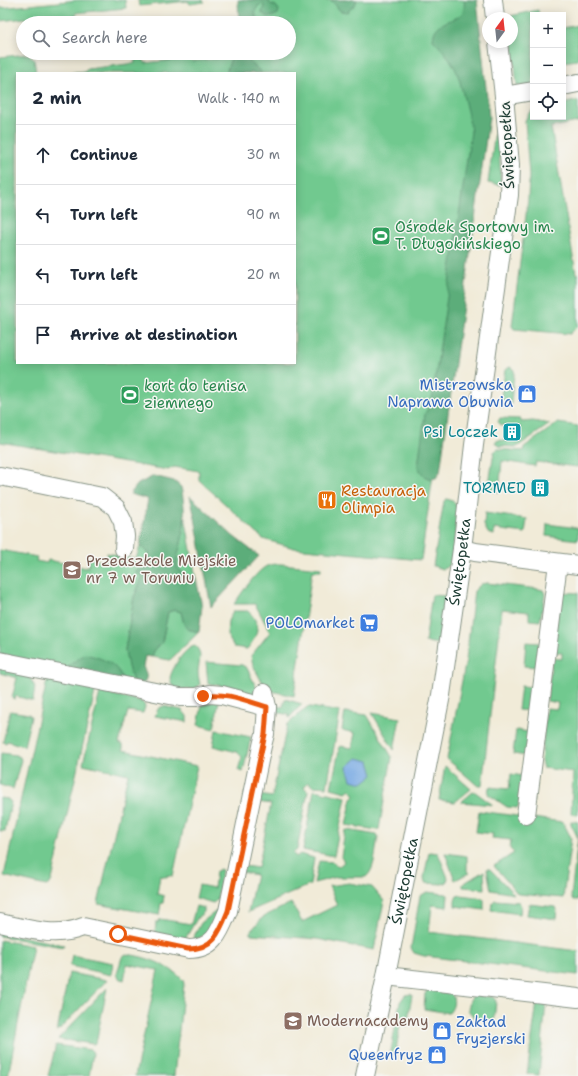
<!DOCTYPE html>
<meta charset="utf-8">
<style>
body{margin:0;font-family:"Shantell Sans",sans-serif;background:#f6f6f7;color:#1f2937}
.controls{position:absolute;right:12px;top:12px;display:grid;overflow:hidden;border-radius:0px;box-shadow:0 2px 10px #0003}
.controls button{width:36px;height:36px;display:grid;place-items:center;padding:0;border:0;border-bottom:1px solid #e0e1e3;background:#fff;color:#1f2937;font:20px sans-serif}
.compass{position:absolute;left:482px;top:12px;width:36px;height:36px;border-radius:50%;background:#fff;box-shadow:0 2px 10px #0003;rotate:15deg}
.stop{position:absolute;width:12px;height:12px;margin:-9px;border:3px solid #ea580c;border-radius:50%;background:#fff}
.stop.end{background:#ea580c;border-color:#fff;box-shadow:0 1px 4px #0008}
.list{margin:0;padding:0;list-style:none}
h2{display:flex;justify-content:space-between;align-items:center;height:52px;margin:0;padding:0 16px;font-size:17px}
h2 small{font-size:13px;font-weight:400;color:#747a83}
.list li{display:grid;grid-template-columns:26px 1fr auto;gap:12px;align-items:center;box-sizing:border-box;height:60px;padding:0 16px;border-top:1px solid #e0e1e3}
.list b{display:block;font-size:15px;white-space:nowrap}
.list em{font-size:13px;font-style:normal;color:#747a83}
.icon{flex:none;width:22px;height:22px;fill:none;stroke:currentColor;stroke-width:2;stroke-linecap:round;stroke-linejoin:round}
.map{position:relative;flex:none;width:578px;height:1076px;overflow:hidden}
.search{position:absolute;background:#fff;box-shadow:0 2px 10px #0003;left:16px;top:16px;width:280px;height:44px;display:flex;align-items:center;gap:10px;box-sizing:border-box;padding:0 14px;border-radius:22px;color:#747a83;font-size:15px}
.panel{position:absolute;background:#fff;box-shadow:0 2px 10px #0003;left:16px;top:72px;width:280px;height:292px;border-radius:0px}
.map>svg:first-child{display:block}
.green{fill:#71c98f;stroke:#488362}
.forest{fill:#5cad7a;stroke:#3e7557}
.water{fill:#77a9e3;stroke:#4b738c}
.lines{fill:none;stroke-linecap:round;stroke-linejoin:round}
.minor-casing{stroke:#889486;stroke-width:20}
.minor{stroke:#fff;stroke-width:18}
.route{stroke:#ea580c;stroke-width:5}
.labels{text-anchor:middle;stroke-width:3;stroke-linejoin:round;paint-order:stroke}
.street-label{font-size:15px;fill:#1f3d34;stroke:#f6f6f2}
.leisure-label{font-size:15px;fill:#27864d;stroke:#f6f6f2;text-anchor:start}
.shop-label{font-size:15px;fill:#366cbe;stroke:#f6f6f2;text-anchor:end}
.culture-label{font-size:15px;fill:#0d838f;stroke:#f6f6f2;text-anchor:end}
.food-label{font-size:15px;fill:#c56008;stroke:#f6f6f2;text-anchor:start}
.education-label{font-size:15px;fill:#785e54;stroke:#f6f6f2;text-anchor:start}
</style>
<div class="map">
<svg width="578" height="1076" viewBox="0 0 578 1076">
<rect width="100%" height="100%" fill="#f6f6f2"/>
<filter id="ink" filterUnits="userSpaceOnUse"><feTurbulence type="fractalNoise" baseFrequency=".025" numOctaves="2"/><feDisplacementMap in="SourceGraphic" scale="8" xChannelSelector="R" yChannelSelector="G"/><feConvolveMatrix kernelMatrix="1 2 1 2 8 2 1 2 1" color-interpolation-filters="sRGB"/></filter>
<filter id="wash" filterUnits="userSpaceOnUse"><feTurbulence type="fractalNoise" baseFrequency=".012" numOctaves="4" result="noise"/><feDisplacementMap in="SourceGraphic" scale="16" xChannelSelector="R" yChannelSelector="G"/><feGaussianBlur stdDeviation="0.9" result="paint"/><feColorMatrix in="noise" values="0 0 0 0 0 0 0 0 0 0 0 0 0 0 0 0 0 1.4 0 .05"/><feComposite in="paint" operator="in"/></filter>
<g filter="url(#wash)">
<rect width="100%" height="100%" fill="#f1ebd8"/>
<!-- green -->
<g class="green">
<polygon points="79,0 125,0 126,8 76,13 76,16 28,21 26,18 0,21 0,8"/>
<polygon points="138,0 203,0 205,2 190,4 188,1 139,6"/>
<polygon points="248,0 472,0 485,108 421,560 294,548 263,539 199,480 199,471 174,467 168,470 0,442 0,57 29,54 34,59 36,73 17,73 17,363 295,363 295,73 64,73 86,71 87,69 135,63 135,53 141,53 145,63 191,58 192,61 232,57 229,65 246,53 289,53 289,23 248,23"/>
<polygon points="538,10 539,15 533,15 533,86 517,86 512,39 512,18 510,18 510,16"/>
<polygon points="578,25 578,60 563,62 563,28"/>
<polygon points="575,101 578,102 578,122 551,127 576,274 578,274 578,326 570,334 514,329 512,326 528,199 529,175 525,121 528,114 533,110 533,117 563,117 563,104"/>
<polygon points="496,125 499,144 501,185 488,183"/>
<polygon points="510,367 514,370 514,374 511,402 511,405 502,407 500,403 505,370"/>
<polygon points="500,418 521,419 521,422 533,421 550,424 517,447 498,446 495,442 499,440 517,442 520,427 501,425 498,422"/>
<polygon points="558,423 578,426 578,467 536,462 535,466 502,461 499,492 488,490 494,452 498,449 523,451 524,447"/>
<path d="M446,499c8,1 10,5 12,12l-6,46 -3,9 -6,3 -10,-3 11,-65z"/>
<polygon points="485,513 527,519 525,533 494,529 494,535 488,533 484,525"/>
<polygon points="185,516 196,579 181,573 177,567 177,557 182,538"/>
<polygon points="547,524 578,528 578,540 546,536"/>
<polygon points="140,546 149,553 149,564 147,569 137,570 143,576 134,597 125,650 133,681 67,669 0,655 0,550 37,557 36,561 47,563 48,560 87,568 87,566 89,566 89,558 105,562 107,553 136,559"/>
<path d="M281,564l40,4v3h-9l-18,125 -28,-6 -13,-25 -2,-9 19,-24 -15,-28h-21c7,-10 21,-31 31,-37 5,-3 10,-3 16,-3z"/>
<polygon points="487,583 539,589 543,590 545,594 540,621 529,620 529,612 502,609 482,786 478,786 447,759 466,660 474,591 481,584"/>
<polygon points="561,592 578,593 578,815 571,814 573,772 543,768 541,762 546,708 557,709 558,703 547,701 552,658 562,659 562,653 552,652"/>
<polygon points="432,595 447,596 440,644 425,642"/>
<polygon points="175,610 181,612 184,624 187,629 199,632 170,660 152,657 154,651 162,642 168,612"/>
<path d="M233,611h15c14,13 10,25 -1,38l-13,-2 -7,-12 1,-14z"/>
<polygon points="526,642 539,643 536,667 524,666"/>
<path d="M195,646c8,6 4,16 3,25 0,4 1,9 2,13l-4,5h-21c-2,-3 -5,-7 -5,-11 2,-10 15,-31 25,-32z"/>
<polygon points="206,662 242,665 247,668 260,695 208,683"/>
<polygon points="0,665 29,676 35,687 33,701 16,696 15,699 12,698 17,678 0,673"/>
<polygon points="48,676 97,683 52,880 50,884 46,886 4,876"/>
<polygon points="521,686 534,687 531,711 518,710"/>
<polygon points="100,692 141,701 144,704 145,707 143,713 128,711 119,743 123,745 123,750 197,766 173,876 167,875 167,877 160,876 157,894 164,896 163,903 161,903 159,915 98,904 128,774 83,764"/>
<polygon points="285,699 302,704 289,718 289,715 276,712 277,706 283,707"/>
<polygon points="219,701 214,729 198,725 202,705 204,702"/>
<polygon points="163,706 182,710 187,716 187,722 155,716 158,709"/>
<polygon points="307,707 311,707 340,712 327,787 313,786 308,782 304,787 308,791 297,850 293,853 296,857 300,854 314,858 310,885 248,912 256,875 242,872 244,866 258,868 271,804 257,802 259,795 272,797 287,725"/>
<polygon points="10,711 29,714 31,717 24,746 7,741 6,743 3,742"/>
<polygon points="345,712 367,715 392,757 379,829 377,830 346,825 352,798 355,795 350,789 346,792 331,788 340,746 352,748 355,733 342,730"/>
<polygon points="372,713 400,718 394,750"/>
<polygon points="216,730 251,737 243,772 238,770 242,757 237,752 213,746"/>
<polygon points="516,730 529,732 526,756 513,754"/>
<polygon points="1,753 16,755 20,757 21,760 13,789 0,785"/>
<polygon points="445,766 471,789 455,802 439,800"/>
<polygon points="511,774 523,776 518,808 507,807 488,794 489,787 509,789"/>
<polygon points="314,790 346,797 334,856 303,850"/>
<polygon points="474,791 493,805 461,802"/>
<polygon points="0,798 8,799 11,802 5,831 0,831"/>
<polygon points="479,811 563,822 571,838 563,898 518,894 494,866 514,853 510,849 511,840 492,838 493,834 476,832"/>
<polygon points="571,821 578,822 578,900 573,900 571,897 578,838 571,824"/>
<path d="M347,830l30,5 1,2c-3,12 -2,32 -12,40h-29l-23,6 5,-22 14,1 5,5 6,-5 -3,-5 4,-26z"/>
<polygon points="429,852 438,853 448,878 446,883 442,884 425,883 424,878"/>
<polygon points="445,853 467,856 467,871 469,873 455,880"/>
<polygon points="219,869 222,870 217,900 213,903 196,898 199,885 214,888 216,871 218,871"/>
<polygon points="487,869 490,869 514,894 491,890"/>
<polygon points="484,871 485,889 463,887 463,884"/>
<polygon points="349,883 372,887 384,901 374,950 317,939 250,934 250,932 263,917 291,903 302,922 337,905 329,886"/>
<polygon points="427,892 446,894 448,895 447,907 432,905 429,932 578,951 578,975 424,956 414,953 411,948 420,896"/>
<polygon points="457,896 461,895 483,898 484,900 484,910 455,906 455,900"/>
<polygon points="495,900 519,902 521,906 520,914 491,910 492,903"/>
<polygon points="529,904 555,907 557,909 556,919 527,915"/>
<polygon points="196,906 204,908 204,912 198,917 185,939 155,933 156,922 159,922 160,919 191,924"/>
<path d="M215,912h5c-4,13 -14,26 -28,28l9,-17z"/>
<polygon points="0,932 64,945 63,947 0,936"/>
<polygon points="0,940 33,946 8,1076 0,1076"/>
<path d="M126,954c21,3 42,10 57,26l1,4 -10,92h-39l23,-106 -31,-6 -3,16 -5,-2 -2,-4 5,-17z"/>
<polygon points="72,955 113,963 111,975 70,966"/>
<polygon points="69,973 107,980 57,1032"/>
<polygon points="107,988 96,1043 93,1044 58,1039"/>
<path d="M428,989l22,2c5,7 5,15 -1,22l-25,-4 1,-15z"/>
<polygon points="411,994 412,995 407,1026 400,1024 395,1057 390,1056 400,1002 405,995"/>
<polygon points="473,995 493,997 496,1001 494,1022 474,1017 468,1010 470,1000"/>
<polygon points="537,1002 546,1004 539,1075 527,1074"/>
<polygon points="56,1045 91,1050 93,1053 89,1076 48,1076"/>
</g>
<!-- forest -->
<g class="forest">
<path d="M238,0h31v3l7,3 3,4 -1,4c-6,3 -10,5 -16,-1l2,-8 -2,-1 -3,1 -4,6 2,12h-18z"/>
<polygon points="330,0 357,0 355,5 347,12 340,11 335,4"/>
<path d="M464,0h13l12,117 -49,355 -4,6c-9,3 -15,-4 -18,-12l7,-52 7,-14 2,-13 37,-255c-1,-9 -3,-17 -5,-25 -8,-34 -8,-42 -33,-67 0,-2 1,-7 2,-9 8,-15 33,-7 29,-31z"/>
<polygon points="240,53 246,53 250,62 262,73 226,73 232,55 240,54"/>
<path d="M154,476l20,5 7,6c5,21 4,40 -1,61 -2,6 -5,15 -2,21 3,6 12,7 18,10l6,27 -3,26 -12,-3 -3,-5 -3,-12 -6,-2 -7,2 -6,30 -8,9 -2,6 -7,-1 -2,11c4,7 5,10 0,17l-10,-3 -5,-14 -3,-17 9,-53 9,-21 -7,-3v-3l11,-1 2,-5v-11l-9,-7 8,-47 -18,-5 8,-10z"/>
<polygon points="190,496 233,536 259,556 211,607 195,518"/>
<path d="M85,654c19,5 33,9 39,29l-57,-14 4,-5z"/>
</g>
<!-- water -->
<polygon class="water" points="357,758 369,761 373,775 363,783 351,780 347,767"/>
</g>
<g filter="url(#ink)">
<g class="lines">
<defs>
<g id="minor">
<polyline points="493,0 495,18"/>
<polyline points="563,86 578,83"/>
<polyline points="504,96 533,91"/>
<polyline points="0,476 102,497 116,508 123,522 125,536 124,549"/>
<polyline points="462,549 475,552 578,565"/>
<polyline points="0,661 180,697 196,697 210,694 222,695 267,707 264,693"/>
<polyline points="526,815 558,563"/>
<path d="M0,923c28,6 56,15 83,4l106,22c25,0 31,-18 39,-38l34,-165 3,-12 2,-27"/>
<polyline points="386,976 578,998"/>
<path id="s1" d="M365,1076l21,-100 55,-281 21,-146 12,-104 35,-250 1,-30 -6,-69 -6,-54"/>
</g>
</defs>
<!-- minor casing -->
<use href="#minor" class="minor-casing"/>
<!-- minor -->
<use href="#minor" class="minor"/>
</g>
</g>
<g class="lines" filter="url(#ink)">
<!-- route -->
<path class="route" d="M118,934l70,15c26,0 32,-18 40,-38l37,-177 2,-27c-20,-6 -43,-16 -64,-11"/>
</g>
<!-- icons -->
<defs>
<symbol id="stadium-square" viewBox="-11 -11 22 22"><rect x="-9" y="-9" width="18" height="18" rx="4" fill="#2e9e5b" stroke="#f6f6f2"/><path d="M0-5a6.5 5 0 1 0 0 10a6.5 5 0 1 0 0-10ZM-3.5-1.8h7v3.6h-7Z" fill="#fff"/></symbol>
<symbol id="shop-square" viewBox="-11 -11 22 22"><rect x="-9" y="-9" width="18" height="18" rx="4" fill="#3f7fe0" stroke="#f6f6f2"/><path d="M-5-2.5h2.3a2.7 3.5 0 0 1 5.4 0H5L5.5 6h-11ZM-1.5-2.5h3a1.5 2.3 0 0 0-3 0Z" fill="#fff"/></symbol>
<symbol id="building-square" viewBox="-11 -11 22 22"><rect x="-9" y="-9" width="18" height="18" rx="4" fill="#0f9aa8" stroke="#f6f6f2"/><path d="M-4-6H4V6H1V3H-1V6H-4ZM-2.5-4.3h1.7v1.8h-1.7ZM.8-4.3h1.7v1.8H.8ZM-2.5-1h1.7V.8h-1.7ZM.8-1h1.7V.8H.8Z" fill="#fff"/></symbol>
<symbol id="restaurant-square" viewBox="-11 -11 22 22"><rect x="-9" y="-9" width="18" height="18" rx="4" fill="#e8710a" stroke="#f6f6f2"/><path d="M-5-6h1v4h1v-4h1v4h1v-4h1v5L-1.5 .5V6h-2V.5L-5-1ZM5-6V6H3V1.5H1.5Q1.5-4 5-6Z" fill="#fff"/></symbol>
<symbol id="school-square" viewBox="-11 -11 22 22"><rect x="-9" y="-9" width="18" height="18" rx="4" fill="#8d6e63" stroke="#f6f6f2"/><path d="M0-5L7-2L0 1L-7-2ZM-4 1L0 2.5L4 1V4Q0 6-4 4Z" fill="#fff"/></symbol>
<symbol id="supermarket-square" viewBox="-11 -11 22 22"><rect x="-9" y="-9" width="18" height="18" rx="4" fill="#3f7fe0" stroke="#f6f6f2"/><path d="M-6-5.5h2.5l.6 2H6L4.5 2H-2.5L-4.4-4H-6ZM-1.5 3.2a1.3 1.3 0 1 0 .1 0ZM3 3.2a1.3 1.3 0 1 0 .1 0Z" fill="#fff"/></symbol>
<symbol id="university-square" viewBox="-11 -11 22 22"><rect x="-9" y="-9" width="18" height="18" rx="4" fill="#8d6e63" stroke="#f6f6f2"/><path d="M0-5L7-2L0 1L-7-2ZM-4 1L0 2.5L4 1V4Q0 6-4 4Z" fill="#fff"/></symbol>
</defs>
<g fill-rule="evenodd">
<use href="#stadium-square" x="370" y="225" width="22" height="22"/>
<use href="#shop-square" x="516" y="383" width="22" height="22"/>
<use href="#stadium-square" x="119" y="384" width="22" height="22"/>
<use href="#building-square" x="501" y="421" width="22" height="22"/>
<use href="#building-square" x="529" y="477" width="22" height="22"/>
<use href="#restaurant-square" x="316" y="489" width="22" height="22"/>
<use href="#school-square" x="61" y="559" width="22" height="22"/>
<use href="#supermarket-square" x="358" y="612" width="22" height="22"/>
<use href="#university-square" x="282" y="1010" width="22" height="22"/>
<use href="#shop-square" x="431" y="1020" width="22" height="22"/>
<use href="#shop-square" x="426" y="1044" width="22" height="22"/>
</g>
<g class="labels">
<!-- street labels -->
<g class="street-label">
<text transform="translate(507 145) rotate(-93)" y="5">Świętopełka</text>
<text dy="5" stroke="none"><textPath href="#s1" startOffset="523">Świętopełka</textPath></text>
<text dy="5" stroke="none"><textPath href="#s1" startOffset="199">Świętopełka</textPath></text>
</g>
<!-- leisure labels -->
<g class="leisure-label">
<text x="395" y="232">Ośrodek Sportowy im.<tspan x="395" dy="17">T. Długokińskiego</tspan></text>
<text x="144" y="391">kort do tenisa<tspan x="144" dy="17">ziemnego</tspan></text>
</g>
<!-- shop labels -->
<g class="shop-label">
<text x="513" y="390">Mistrzowska<tspan x="513" dy="17">Naprawa Obuwia</tspan></text>
<text x="355" y="628">POLOmarket</text>
<text x="456" y="1027" text-anchor="start">Zakład<tspan x="456" dy="17">Fryzjerski</tspan></text>
<text x="423" y="1060">Queenfryz</text>
</g>
<!-- culture labels -->
<g class="culture-label">
<text x="498" y="437">Psi Loczek</text>
<text x="526" y="493">TORMED</text>
</g>
<!-- food labels -->
<g class="food-label">
<text x="341" y="496">Restauracja<tspan x="341" dy="17">Olimpia</tspan></text>
</g>
<!-- education labels -->
<g class="education-label">
<text x="86" y="566">Przedszkole Miejskie<tspan x="86" dy="17">nr 7 w Toruniu</tspan></text>
<text x="307" y="1026">Modernacademy</text>
</g>
</g>
</svg>
<div class="controls">
<button>+</button>
<button>−</button>
<button><svg class="icon" aria-label="locate" viewBox="0 0 24 24"><circle cx="12" cy="12" r="6"/><path d="M12 2v4M12 18v4M2 12h4M18 12h4"/></svg></button>
</div>
<svg class="compass" viewBox="-18 -18 36 36"><path d="M0-13l5 13h-10z" fill="#e53935"/><path d="M0 13l5-13h-10z" fill="#747a83"/></svg>
<div class="stop" style="left:118px;top:934px"></div>
<div class="stop end" style="left:203px;top:696px"></div>
<div class="search"><svg class="icon" aria-label="search" viewBox="0 0 24 24"><circle cx="10" cy="10" r="6"/><path d="M15 15l6 6"/></svg>Search here</div>
<section class="panel">
<h2>2 min<small>Walk · 140 m</small></h2>
<ul class="list">
<li><svg class="icon" aria-label="ahead" viewBox="0 0 24 24"><path d="M12 20V5M6 11l6-6 6 6"/></svg><div><b>Continue</b></div><em>30 m</em></li>
<li><svg class="icon" aria-label="left" viewBox="0 0 24 24"><path d="M17 20v-9H6M10 6l-5 5 5 5"/></svg><div><b>Turn left</b></div><em>90 m</em></li>
<li><svg class="icon" aria-label="left" viewBox="0 0 24 24"><path d="M17 20v-9H6M10 6l-5 5 5 5"/></svg><div><b>Turn left</b></div><em>20 m</em></li>
<li><svg class="icon" aria-label="arrive" viewBox="0 0 24 24"><path d="M6 21V4h12l-3 4 3 4H6"/></svg><div><b>Arrive at destination</b></div></li>
</ul>
</section>
</div>
